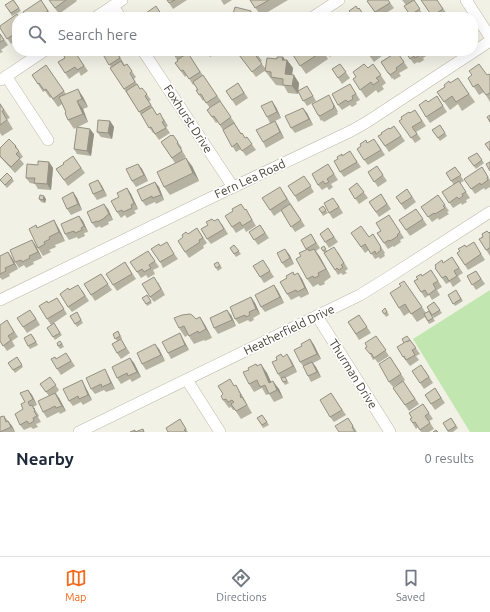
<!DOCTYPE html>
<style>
body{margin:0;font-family:Ubuntu,sans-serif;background:#f2f2f3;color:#1f2937}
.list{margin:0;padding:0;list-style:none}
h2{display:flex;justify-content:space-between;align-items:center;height:52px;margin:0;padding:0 16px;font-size:17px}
h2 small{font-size:13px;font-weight:400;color:#747a83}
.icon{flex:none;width:22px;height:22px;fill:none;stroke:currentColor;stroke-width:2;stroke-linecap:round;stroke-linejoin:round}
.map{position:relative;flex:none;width:490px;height:432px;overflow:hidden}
.search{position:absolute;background:#fff;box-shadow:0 4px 16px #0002;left:12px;right:12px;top:12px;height:44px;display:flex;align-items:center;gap:10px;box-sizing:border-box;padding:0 14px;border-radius:16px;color:#747a83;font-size:15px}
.sheet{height:124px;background:#fff}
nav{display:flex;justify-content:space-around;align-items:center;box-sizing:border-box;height:56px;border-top:1px solid #e0e1e3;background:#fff;font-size:11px;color:#747a83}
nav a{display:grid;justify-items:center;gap:2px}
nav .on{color:#f36a1c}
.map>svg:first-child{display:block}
.green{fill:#c2e6b0}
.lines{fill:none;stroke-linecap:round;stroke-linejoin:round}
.minor-casing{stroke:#bdbba9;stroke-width:12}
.minor{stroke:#fff;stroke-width:11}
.wall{fill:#b6b2a2}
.shaded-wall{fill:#949184}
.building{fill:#d4cfbc;stroke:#949184}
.labels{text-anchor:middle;stroke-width:3.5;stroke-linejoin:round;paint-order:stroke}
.street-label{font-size:12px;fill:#454235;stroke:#fff}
</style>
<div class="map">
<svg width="490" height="432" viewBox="0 0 490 432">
<rect width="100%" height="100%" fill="#f2f1e6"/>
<!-- green -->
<polygon class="green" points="490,290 490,432 470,432 413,339"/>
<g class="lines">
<defs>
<g id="minor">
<polyline points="466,0 490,37"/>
<polyline points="113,6 120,17"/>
<polyline points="96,17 122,0"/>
<polyline points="313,17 339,0"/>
<polyline points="143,51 233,187"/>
<polyline points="6,76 48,140"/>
<polyline points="1,80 44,51"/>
<polyline points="0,300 202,202 351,131 367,122 490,41"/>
<polyline points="317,316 390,432"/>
<polyline points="187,380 220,432"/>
<polyline points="79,432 360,295 389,277 490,212"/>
</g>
</defs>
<!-- minor casing -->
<use href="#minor" class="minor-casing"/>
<!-- minor -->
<use href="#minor" class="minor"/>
</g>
<!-- wall -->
<g class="wall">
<polygon points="14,0 21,11 12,16 5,5"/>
<polygon points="41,0 52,16 51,17 26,17"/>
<polygon points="49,0 76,0 77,1 59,14"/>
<polygon points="167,0 187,0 173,9"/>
<polygon points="221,0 232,0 224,5"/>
<polygon points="250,0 288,0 261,16"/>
<polygon points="388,0 394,8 380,17 378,17 367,1"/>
<polygon points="402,0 414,0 423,15 420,17 412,17 404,6 406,5"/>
<polygon points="421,0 437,0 447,14 443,17 433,17"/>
<polygon points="17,17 17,40 11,44 0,28"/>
<polygon points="0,33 8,45 1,50 3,52 0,53"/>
<polygon points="101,51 118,51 120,54 119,55 124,64 125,65 127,64 136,77 134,79 140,89 146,93 151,100 149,101 157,115 164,119 168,126 166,127 170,133 159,140 154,133 153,133 110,68 111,67"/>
<polygon points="168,51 186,51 221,101 220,102 235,123 234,123 241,133 245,138 247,137 256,150 246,156 241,149 236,152 218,122 216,123 207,110 209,109 210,108 204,100 203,101 196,90 198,90 194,84 193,85 187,75 185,77 175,63 178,61 177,60 174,55 171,56"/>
<polygon points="206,51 218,51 218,52 210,57"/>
<polygon points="236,51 255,51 262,61 260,62 266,69 277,59 283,57 285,60 287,60 293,68 292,75 299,83 298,91 307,86 311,92 316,101 307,106 298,92 298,94 288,93 284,86 276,85 265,71 266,70 256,77"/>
<polygon points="323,51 328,59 306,74 293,55"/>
<polygon points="326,51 338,51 330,57"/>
<polygon points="366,51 380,51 383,55 374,62"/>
<polygon points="405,51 429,51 431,53 423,58 424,60 419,63 418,62 414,64"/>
<polygon points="75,52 88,71 81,76 79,72 69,79 58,62"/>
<polygon points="397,52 408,68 399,73 401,76 394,80 393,78 392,79 381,62"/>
<polygon points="340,64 350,78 342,84 332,69"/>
<polygon points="373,64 386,83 382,86 384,89 378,93 376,90 366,98 353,79"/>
<polygon points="46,65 66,94 83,97 88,107 83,109 88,122 78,127 94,134 91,156 77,154 74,149 77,127 74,129 68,120 66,112 62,104 58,107 51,97 50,98 45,91 43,92 32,75"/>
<polygon points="490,75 490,102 484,92 479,95 468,78"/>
<polygon points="458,78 475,102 462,111 458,104 450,110 437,92"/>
<polygon points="238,83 248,98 236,106 226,91"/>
<polygon points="350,84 360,100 356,102 357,104 352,107 350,105 342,110 338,105"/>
<polygon points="329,95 338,112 337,112 338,114 324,122 322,120 321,121 318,115"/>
<polygon points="437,96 447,112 430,123 426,117"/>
<polygon points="0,103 10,118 7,119 13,129 2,136 0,133"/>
<polygon points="276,107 281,118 275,121 278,126 284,138 266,148 263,142 270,123 267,117"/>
<polygon points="415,110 426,126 416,132 421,139 415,143 399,121"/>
<polygon points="307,113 313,125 295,133 291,128"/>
<polygon points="110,121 114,127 112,139 101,137 97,132"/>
<polygon points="440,125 447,136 440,141 432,130"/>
<polygon points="394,126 405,141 389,152 378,136"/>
<polygon points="173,135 182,148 181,149 186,157 180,161 192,166 199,181 170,195 164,187 175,163 161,142"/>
<polygon points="367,142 378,144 385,155 368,165 364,160"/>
<polygon points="16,146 23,157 20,159 24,164 15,173 0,157 0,148"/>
<polygon points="477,153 484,163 476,169 468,158"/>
<polygon points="73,156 85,173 68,186 56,169 64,164"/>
<polygon points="342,156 354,157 361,167 344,177 340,172"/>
<polygon points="49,162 53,168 51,190 38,189 35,184 30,183 26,178 38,165"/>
<polygon points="138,164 142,169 148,181 136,187 132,181"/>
<polygon points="328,164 338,180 331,184 333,187 329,190 327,187 322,190 318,185"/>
<polygon points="377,166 387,181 378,187 368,172"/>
<polygon points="455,167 464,181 460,183 470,198 466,200 467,202 462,205 461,203 453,208 442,192 454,185 446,173"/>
<polygon points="482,167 490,180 490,187 485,190 484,188 475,194 464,179"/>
<polygon points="12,178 14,181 7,188 0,180"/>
<polygon points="98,180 102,186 107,196 97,200 93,194"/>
<polygon points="155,182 159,187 164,200 156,204 155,202 146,206 142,201"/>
<polygon points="308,182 314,192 298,202 295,196"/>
<polygon points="357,183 368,198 359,204 349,189"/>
<polygon points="127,188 131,194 138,209 134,211 136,213 127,218 125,215 121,218 117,212 119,197"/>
<polygon points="407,189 416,202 405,210 396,197"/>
<polygon points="73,192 77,198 82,210 71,215 67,209"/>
<polygon points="284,193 305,226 295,232 281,211 274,216 262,198"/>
<polygon points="381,194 391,209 379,217 369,202"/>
<polygon points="438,195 449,211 447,212 449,214 439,220 438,218 432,222 421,207"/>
<polygon points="39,199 46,199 45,203 41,202"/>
<polygon points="337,203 343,213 333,219 329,213"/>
<polygon points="323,206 328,213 323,216 319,209"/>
<polygon points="108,209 113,220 108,222 109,224 101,228 100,226 96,228 92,223"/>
<polygon points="246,209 256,226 246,232 244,228 236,233 232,227"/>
<polygon points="416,209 427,225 410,236 399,220"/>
<polygon points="389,215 404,238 400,240 401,242 394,247 393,246 388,249 377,233 381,231"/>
<polygon points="79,216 83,221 88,232 84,233 85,236 78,239 77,237 69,240 65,234"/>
<polygon points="54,220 59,229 65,241 55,245 56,247 49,250 51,252 43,256 38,248 36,225 38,228"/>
<polygon points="214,221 222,224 228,234 211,244 207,239"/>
<polygon points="260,225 269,238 258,245 249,232"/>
<polygon points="197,228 207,243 203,246 204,248 189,258 185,252 188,234"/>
<polygon points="328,228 338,242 329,248 320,234"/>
<polygon points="490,232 490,256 479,239"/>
<polygon points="351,233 369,237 373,234 385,253 384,254 385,256 380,259 379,257 375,259 369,250 365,253"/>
<polygon points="311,234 320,248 316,251 320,257 331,277 324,282 325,284 320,286 318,284 313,287 307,279 301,256 307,249"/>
<polygon points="32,240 36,246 42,258 33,262 34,264 26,268 24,265 19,268 15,262"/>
<polygon points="474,242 485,260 468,270 457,253"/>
<polygon points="234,245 241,254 236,257 230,248"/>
<polygon points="324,246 327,251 338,252 348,269 345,271 347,273 343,275 341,273 338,275 321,248"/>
<polygon points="170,248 178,259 163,268 160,262"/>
<polygon points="148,251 159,267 153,270 155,274 148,278 146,275 141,278 137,272"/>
<polygon points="8,252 12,258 18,269 9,274 10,276 2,280 1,278 0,278 0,256"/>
<polygon points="289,254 294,264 286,268 282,263"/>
<polygon points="452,257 463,273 458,276 461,281 453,287 450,282 446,284 435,268"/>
<polygon points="263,260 274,277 264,283 253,266"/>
<polygon points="125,262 136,279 117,291 113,285"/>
<polygon points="220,265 222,268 218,271 216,268"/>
<polygon points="431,270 442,287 437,290 440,295 432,300 429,295 425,298 414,281"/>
<polygon points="476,271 485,284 476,290 467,276"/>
<polygon points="293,272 295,275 298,273 302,279 309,294 301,298 299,296 291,300 287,294 287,278"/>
<polygon points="101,274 112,290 95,301 84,284"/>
<polygon points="158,282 165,295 154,302 150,297"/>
<polygon points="274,285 278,291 284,303 265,312 261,307"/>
<polygon points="410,289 426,313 429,311 435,321 429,324 425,317 417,322 410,312 404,316 399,308"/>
<polygon points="69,290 82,290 89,301 72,312 68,307"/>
<polygon points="456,290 463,301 455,306 448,295"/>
<polygon points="147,295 152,303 147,306 146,304"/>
<polygon points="251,297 255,303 260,314 253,318 254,320 250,322 248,320 239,324 235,319"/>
<polygon points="57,298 67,314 51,325 47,319 48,303"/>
<polygon points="434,302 442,313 434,318 427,307"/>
<polygon points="385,308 389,315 386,317 382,311"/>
<polygon points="77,312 83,323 77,327 70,316"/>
<polygon points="34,315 40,325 27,333 23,327"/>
<polygon points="231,315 236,326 218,334 214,328"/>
<polygon points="359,315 371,333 359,340 348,322"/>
<polygon points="200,317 205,325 212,338 205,341 204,340 194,344 188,335 185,337 179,328"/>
<polygon points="7,320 18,337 12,341 15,346 7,351 0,341"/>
<polygon points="54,323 62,335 55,340 47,328"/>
<polygon points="118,331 122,338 121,339 130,353 121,359 117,353 117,341 113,334"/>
<polygon points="180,333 183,339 189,350 171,359 168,353"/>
<polygon points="33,336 38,345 30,349 28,346"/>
<polygon points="376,336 389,356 378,363 375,359 373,360 370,354 367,347"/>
<polygon points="310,339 314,345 321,359 313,363 316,367 321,377 311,382 308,376 304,367 300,362 302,346"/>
<polygon points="410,340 420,354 416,356 419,360 410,366 403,357"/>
<polygon points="62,343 64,347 60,349 58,346"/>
<polygon points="159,349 165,361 146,370 142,364"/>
<polygon points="66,353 75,366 61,375 57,369"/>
<polygon points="281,354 283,357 291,360 297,372 285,378 289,383 285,385 278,374 277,360"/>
<polygon points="17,357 23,367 15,373 8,363"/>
<polygon points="390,357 405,380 393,387 389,382"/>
<polygon points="130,358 134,363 141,377 132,382 130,379 121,384 117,378"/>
<polygon points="256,364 257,366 267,373 271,382 279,389 283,398 274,402 269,394 266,395 262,388 254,392 249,384 249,370"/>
<polygon points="425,370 433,383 424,389 420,383"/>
<polygon points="108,375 115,389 106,392 104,390 95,394 91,389"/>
<polygon points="50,377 59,390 56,393 59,398 66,411 60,414 59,412 47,418 43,412 49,396 40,384"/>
<polygon points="403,381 419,404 409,411 393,388"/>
<polygon points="85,386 92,400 83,405 81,402 73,406 69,401"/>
<polygon points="235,386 241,394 252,413 241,419 235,410 233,410 231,407 229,408 223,400"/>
<polygon points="435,388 445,403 435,410 425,395"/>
<polygon points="28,390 32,395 37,405 33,407 38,414 39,416 38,417 41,422 36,424 38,427 33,429 31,427 24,430 20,425 25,402"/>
<polygon points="331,393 346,415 334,422 330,417"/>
<polygon points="423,404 433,419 429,421 434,429 429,432 421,432 418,427 416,429 410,419 412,418"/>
<polygon points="262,415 269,425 263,428 257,418"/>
<polygon points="4,416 12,426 15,432 0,432"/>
<polygon points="451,418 458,428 453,432 448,432 443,423"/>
<polygon points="180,419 188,432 168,432"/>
<polygon points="352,424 357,432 339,432"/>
</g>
<!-- shaded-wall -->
<g class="shaded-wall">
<polygon points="251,11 255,17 249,17"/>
<polygon points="283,57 287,63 287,60 293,68 291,82 285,74 282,60"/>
<polygon points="294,75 299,83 298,94 292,86"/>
<polygon points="78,89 83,97 88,107 82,99"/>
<polygon points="329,95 332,101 338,112 334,106"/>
<polygon points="77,101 83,109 88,122 83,114"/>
<polygon points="272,101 276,107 281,118 277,112"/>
<polygon points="303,108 307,113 313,125 309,119"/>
<polygon points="110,121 114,127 112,139 108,133"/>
<polygon points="275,121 278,126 284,138 280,132"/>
<polygon points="90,129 94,134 91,156 87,151"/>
<polygon points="186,158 192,166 199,181 193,173"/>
<polygon points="49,162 53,168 51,190 47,184"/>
<polygon points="138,164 142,169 148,181 144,175"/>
<polygon points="98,180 102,186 107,196 103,190"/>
<polygon points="155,182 159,187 164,200 161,195"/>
<polygon points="127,188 131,194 138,209 134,203"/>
<polygon points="73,192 77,198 82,210 78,204"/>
<polygon points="44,196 46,199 45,203 43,200"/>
<polygon points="104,204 108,209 113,220 109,214"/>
<polygon points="79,216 83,221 88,232 84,226"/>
<polygon points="54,220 59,229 65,241 59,232"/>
<polygon points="32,240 36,246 42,258 38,252"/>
<polygon points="285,249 289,254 294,264 290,258"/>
<polygon points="314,249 320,257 331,277 326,269"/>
<polygon points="8,252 12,258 18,269 14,264"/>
<polygon points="298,273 302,279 309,294 305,288"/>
<polygon points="274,285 278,291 284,303 280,297"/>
<polygon points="251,297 255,303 260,314 256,309"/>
<polygon points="227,310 231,315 236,326 232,320"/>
<polygon points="200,317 205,325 212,338 206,329"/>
<polygon points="180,333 183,339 189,350 185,345"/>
<polygon points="310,339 314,345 321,359 317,354"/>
<polygon points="155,344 159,349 165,361 161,355"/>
<polygon points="287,354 291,360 297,372 293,366"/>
<polygon points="130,358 134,363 141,377 137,372"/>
<polygon points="312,362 316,367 321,377 317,372"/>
<polygon points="261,364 267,373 275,391 269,383"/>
<polygon points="105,369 115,389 111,383"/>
<polygon points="82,380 92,400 88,395"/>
<polygon points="273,381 279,389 283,398 277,390"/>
<polygon points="236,385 241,394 247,403 241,395"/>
<polygon points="28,390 32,395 37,405 33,399"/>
<polygon points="55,393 59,398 66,411 62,406"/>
<polygon points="8,421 12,426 15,432 11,427"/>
</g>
<!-- building -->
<g class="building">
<polygon points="13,0 19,8 11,13 5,5"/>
<polygon points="41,0 48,11 39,17 26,17 23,12"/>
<polygon points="49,0 66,0 55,8"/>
<polygon points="167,0 175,0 169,3"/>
<polygon points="250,0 269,0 255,8"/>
<polygon points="369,0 388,0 390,3 375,12 367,1"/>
<polygon points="414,0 420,9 410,15 404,6"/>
<polygon points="421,0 437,0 443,9 432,16"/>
<polygon points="156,6 163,17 148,17 146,13"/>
<polygon points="356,6 358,9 359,8 365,17 345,17 351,13 349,11"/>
<polygon points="235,7 251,11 249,17 232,17"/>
<polygon points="17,14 19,17 17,17 17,32 7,39 0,28 0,26"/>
<polygon points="449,15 450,17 446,17"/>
<polygon points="0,34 4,40 0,42"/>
<polygon points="71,51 72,54 75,52 84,66 77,70 75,67 65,73 58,62 65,58 64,56"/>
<polygon points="101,51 116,51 120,58 109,65"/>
<polygon points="171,51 183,51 175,56"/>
<polygon points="236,51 255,51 258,55 256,56 262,64 252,72"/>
<polygon points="299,51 323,51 300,66 293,55"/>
<polygon points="366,51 377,51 370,56"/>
<polygon points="405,51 421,51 419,53 420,55 415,58 414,56 410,59"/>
<polygon points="397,52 404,62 396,68 397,70 390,75 389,73 388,73 381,62"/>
<polygon points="188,53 200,72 189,79 183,70 181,71 175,63 178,61 177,60"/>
<polygon points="277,57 283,57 282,60 287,60 285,74 294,75 292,86 283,85 283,79 271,77 271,72 265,71 267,58 277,59"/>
<polygon points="121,61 124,66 127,64 132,71 130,73 135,82 124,89 110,68"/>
<polygon points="340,64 346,72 338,78 332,69"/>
<polygon points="364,64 368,68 373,64 381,75 376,78 379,81 373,85 371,82 360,90 353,79 356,77 353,72"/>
<polygon points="479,64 487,75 489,74 490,75 490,93 486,95 478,84 473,87 468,78 472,75 469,71"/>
<polygon points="46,65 64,91 53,99 46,89 44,90 39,83 38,84 32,75"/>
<polygon points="203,75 217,96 206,103 201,94 199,95 196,90 198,90 193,82"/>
<polygon points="458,78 469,94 456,102 452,96 444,102 437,92 445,87 444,85 449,81 450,83"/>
<polygon points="238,83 244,93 232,100 226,91"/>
<polygon points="137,84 140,89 142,88 147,94 145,96 151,105 139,112 126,91"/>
<polygon points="350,84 356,94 352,96 353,99 348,102 346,100 338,105 332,94"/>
<polygon points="307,86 313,96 303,101 298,91"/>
<polygon points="78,89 82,99 77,101 83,114 68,120 65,113 66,112 59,97"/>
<polygon points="329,95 334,106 333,107 334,108 320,116 319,115 318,115 312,104"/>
<polygon points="437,96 443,106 426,117 419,105 426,100 428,102"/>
<polygon points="220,101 231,117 220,125 214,116 212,117 207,110 209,109 209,108"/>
<polygon points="272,101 277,112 267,117 261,106"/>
<polygon points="0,104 4,110 2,111 7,120 0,125"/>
<polygon points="152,107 157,115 160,113 164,121 162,122 166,128 155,134 151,127 149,128 141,114"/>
<polygon points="303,108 309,119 291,128 285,116"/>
<polygon points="415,110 422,121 412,127 417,134 411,138 399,121 402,119 401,117 409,112 410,113"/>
<polygon points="490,115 490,122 487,117"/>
<polygon points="98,120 110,121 108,133 97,132"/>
<polygon points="275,121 280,132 263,142 256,130"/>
<polygon points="234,123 241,134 242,133 245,138 247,137 252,144 242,151 237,143 232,147 223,130"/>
<polygon points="440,125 445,133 438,138 432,130"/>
<polygon points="394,126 401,136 385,146 378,136 382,134 381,133 389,128 390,129"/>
<polygon points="77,127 90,129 87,151 74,149"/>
<polygon points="171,135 172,136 173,135 178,142 177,143 182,151 172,158 161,142"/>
<polygon points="9,139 16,146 15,147 19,151 16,154 20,158 11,167 0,156 0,148"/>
<polygon points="374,139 381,150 364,160 357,149 361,146 360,144 366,140 367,143"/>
<polygon points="490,141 490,151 485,144"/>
<polygon points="350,151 357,162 340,172 334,161 338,159 337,157 342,154 342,156"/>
<polygon points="477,153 482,160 474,166 468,158"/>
<polygon points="73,156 81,168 64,180 56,169 64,164 63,163"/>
<polygon points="186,158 193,173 164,187 157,172"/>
<polygon points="38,161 49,162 47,184 34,183 35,178 26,178 27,164 38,165"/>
<polygon points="490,162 490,171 486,164"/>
<polygon points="138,164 144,175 132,181 126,169"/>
<polygon points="328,164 334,174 327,179 329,182 325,184 323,181 318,185 312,174"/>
<polygon points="377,166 383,175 374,182 368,172"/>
<polygon points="455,167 461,175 451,181 446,173"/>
<polygon points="482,167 488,177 487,178 488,180 481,185 480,183 471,189 464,179"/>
<polygon points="7,173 12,178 5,185 0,180"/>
<polygon points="304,176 311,186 295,196 288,186"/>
<polygon points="98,180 103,190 93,194 89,184"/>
<polygon points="459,181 466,192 462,194 463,196 459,199 457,197 449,203 442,192"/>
<polygon points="155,182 161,195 152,198 152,196 142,201 137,190"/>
<polygon points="357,183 364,192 355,199 349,189"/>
<polygon points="280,187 287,199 270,210 262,198"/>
<polygon points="127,188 134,203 131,205 132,208 123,212 122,210 117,212 111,201 119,197 117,193"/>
<polygon points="407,189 412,197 401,204 396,197"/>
<polygon points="73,192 78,204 67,209 62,198"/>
<polygon points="381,194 387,204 376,212 369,202"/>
<polygon points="40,195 44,196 43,200 39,199"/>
<polygon points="438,195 445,205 443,206 445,208 435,214 434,213 428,217 421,207"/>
<polygon points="333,198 339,207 329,213 324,203"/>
<polygon points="104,204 109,214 105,217 105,218 97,222 97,221 92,223 87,212"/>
<polygon points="241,204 245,210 246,209 252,220 242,226 240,222 232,227 225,216 233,211 232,209"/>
<polygon points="290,204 301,220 291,227 281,210"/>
<polygon points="323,206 326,210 322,213 319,209"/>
<polygon points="416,209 423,219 406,230 399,220"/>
<polygon points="389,215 400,232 397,235 398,236 390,241 389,240 384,243 377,233 381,231 376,223"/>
<polygon points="79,216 84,226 81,228 82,230 75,233 74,231 65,234 61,224"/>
<polygon points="212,219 214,221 218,219 224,229 207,239 201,229 208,225 206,222"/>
<polygon points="54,220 59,232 49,237 50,239 44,242 45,244 38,248 29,229 36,225 37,228"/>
<polygon points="260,225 265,233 254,240 249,232"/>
<polygon points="361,226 369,237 373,234 381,247 380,248 381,250 376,254 375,251 371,254 365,244 361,247 351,233"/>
<polygon points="197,228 203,238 199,240 200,242 185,252 178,241 183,237 182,235 186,232 188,234"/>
<polygon points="328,228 334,237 325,242 320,234"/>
<polygon points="487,231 489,233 490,232 490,248 486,250 479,239 483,237 482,234"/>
<polygon points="311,234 316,243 306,249 301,240"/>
<polygon points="32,240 38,252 29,256 30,258 22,262 21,260 15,262 10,250"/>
<polygon points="167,242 174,254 160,262 151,249 159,244 160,246"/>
<polygon points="474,242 481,254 465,265 457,253 460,251 458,249 465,245 466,247"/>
<polygon points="234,245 239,251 234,254 230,248"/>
<polygon points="324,246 326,249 323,251 321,248"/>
<polygon points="334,247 344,263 341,265 343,267 339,270 337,268 335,270 324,253"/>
<polygon points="285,249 290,258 282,263 277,253"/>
<polygon points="308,249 309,251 314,249 326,269 318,273 319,276 314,278 313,276 307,279 296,259 301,256 299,253"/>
<polygon points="148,251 155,261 149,265 151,268 144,272 142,269 137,272 130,262"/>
<polygon points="8,252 14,264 5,268 6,271 0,274 0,256"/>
<polygon points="452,257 459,268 454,271 457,276 449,281 446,276 442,278 435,268 436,267 435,265 442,260 443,263"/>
<polygon points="263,260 270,271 260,277 253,266"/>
<polygon points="125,262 132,274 113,285 106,274"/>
<polygon points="218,262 220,266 216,268 214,264"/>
<polygon points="431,270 438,281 433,284 436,289 428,295 425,290 421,292 414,281 418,279 416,277 421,274 422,276"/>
<polygon points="476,271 481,279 472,285 467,276"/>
<polygon points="293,272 294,275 298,273 305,288 297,292 296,290 287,294 280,282 287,278 286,276"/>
<polygon points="101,274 108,284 91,295 84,284"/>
<polygon points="154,277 161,289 150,297 142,284"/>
<polygon points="404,281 422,307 411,314 405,304 399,308 390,293 401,286 399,284"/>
<polygon points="78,285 85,296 68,307 60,294 68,288 69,290"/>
<polygon points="274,285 280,297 261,307 255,295"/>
<polygon points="456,290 461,299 453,304 448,295"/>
<polygon points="147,295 151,301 146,304 142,298"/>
<polygon points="251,297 256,309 249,312 250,315 246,317 245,315 235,319 230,307"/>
<polygon points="57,298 64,309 47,319 39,306 47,301 48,303"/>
<polygon points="434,302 440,310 432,315 427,307"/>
<polygon points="385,308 387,312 384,314 382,311"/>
<polygon points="30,310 36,319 23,327 17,318"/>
<polygon points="227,310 232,320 214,328 210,318"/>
<polygon points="429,311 433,318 428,321 424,314"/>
<polygon points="77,312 81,320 75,324 70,316"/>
<polygon points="190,314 192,315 196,319 200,317 206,329 199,333 198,331 189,336 184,326 179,328 174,318 182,315"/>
<polygon points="359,315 367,327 356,334 348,322"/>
<polygon points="7,320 14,332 8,336 11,340 3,346 0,341 0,325"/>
<polygon points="54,323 60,333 53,337 47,328"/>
<polygon points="118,331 120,336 115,339 113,334"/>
<polygon points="180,333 185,345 168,353 162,342"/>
<polygon points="31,334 36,342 28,346 24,338"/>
<polygon points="376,336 386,350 374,358 371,353 370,354 365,348 367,347 365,343"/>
<polygon points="407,336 410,340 404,343 402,339"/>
<polygon points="121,339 126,348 117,353 112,344"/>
<polygon points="310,339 317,354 300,362 294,350 302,346 301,344"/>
<polygon points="410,340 416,348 412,350 415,355 406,360 404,356 403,357 397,347 407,341 407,342"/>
<polygon points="60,341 62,344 58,346 57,343"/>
<polygon points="155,344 161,355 142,364 137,353"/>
<polygon points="66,353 71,361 57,369 51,359 55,357 56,359"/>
<polygon points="281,354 283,357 287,354 293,366 278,374 272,362 277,360 276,357"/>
<polygon points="17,357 22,365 13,370 8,363"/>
<polygon points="390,357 401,374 389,382 379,364"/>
<polygon points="130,358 137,372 128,376 127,373 117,378 112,367"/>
<polygon points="312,362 317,372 308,376 303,366"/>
<polygon points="256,364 257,366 261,364 269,383 273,381 277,390 269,394 265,385 260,387 257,380 249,384 243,372 249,370 248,368"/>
<polygon points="421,365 429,377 420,383 412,371"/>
<polygon points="105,369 111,383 102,387 101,384 91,389 86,378"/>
<polygon points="50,377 56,385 46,392 40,384"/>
<polygon points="285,377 287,381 283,382 281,378"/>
<polygon points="230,379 234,386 236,385 241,395 240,395 241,398 242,397 247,405 236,411 231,404 234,402 232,400 228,402 226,399 223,400 221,396 223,394 218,386"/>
<polygon points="82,380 88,395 79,399 78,396 69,401 63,389"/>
<polygon points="403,381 415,399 405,405 393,388"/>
<polygon points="435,388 441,398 431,404 425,395"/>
<polygon points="28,390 33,399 28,402 30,406 32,405 34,409 34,408 35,411 34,411 37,416 33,418 34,421 29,424 27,421 20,425 15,414 23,409 21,404 25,402 20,393"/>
<polygon points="55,393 62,406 56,408 55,406 43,412 38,401"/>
<polygon points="331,393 342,410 330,417 320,400"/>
<polygon points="423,404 429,413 425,416 430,423 420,430 415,422 413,423 410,419 412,418 409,413"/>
<polygon points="262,415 267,422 262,425 257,418"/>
<polygon points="4,416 6,422 8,421 11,427 0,432 0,417"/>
<polygon points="348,418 353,426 352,427 355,432 339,432 335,426"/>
<polygon points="451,418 456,426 448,431 443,423"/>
<polygon points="180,419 186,429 184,430 186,432 168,432 166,428"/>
<polygon points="143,429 144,432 130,432 135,430 135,432"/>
<polygon points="436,430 438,432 433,432"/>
</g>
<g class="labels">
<!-- street labels -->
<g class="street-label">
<text transform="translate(188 119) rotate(57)" y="4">Foxhurst Drive</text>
<text transform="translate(250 179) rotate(-25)" y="4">Fern Lea Road</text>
<text transform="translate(289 330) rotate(-26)" y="4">Heatherfield Drive</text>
<text transform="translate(353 374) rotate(58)" y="4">Thurman Drive</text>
</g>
</g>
</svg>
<div class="search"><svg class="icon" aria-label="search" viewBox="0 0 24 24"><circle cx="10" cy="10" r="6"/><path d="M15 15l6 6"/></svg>Search here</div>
</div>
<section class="sheet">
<h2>Nearby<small>0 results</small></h2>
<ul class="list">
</ul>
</section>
<nav>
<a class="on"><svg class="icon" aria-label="map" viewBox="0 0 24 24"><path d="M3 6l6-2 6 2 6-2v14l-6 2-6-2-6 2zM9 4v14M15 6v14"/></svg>Map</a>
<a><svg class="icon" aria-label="directions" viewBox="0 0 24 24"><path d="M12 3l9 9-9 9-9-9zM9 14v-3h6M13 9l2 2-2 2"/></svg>Directions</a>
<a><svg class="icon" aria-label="saved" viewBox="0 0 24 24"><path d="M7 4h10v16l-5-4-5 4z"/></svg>Saved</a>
</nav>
